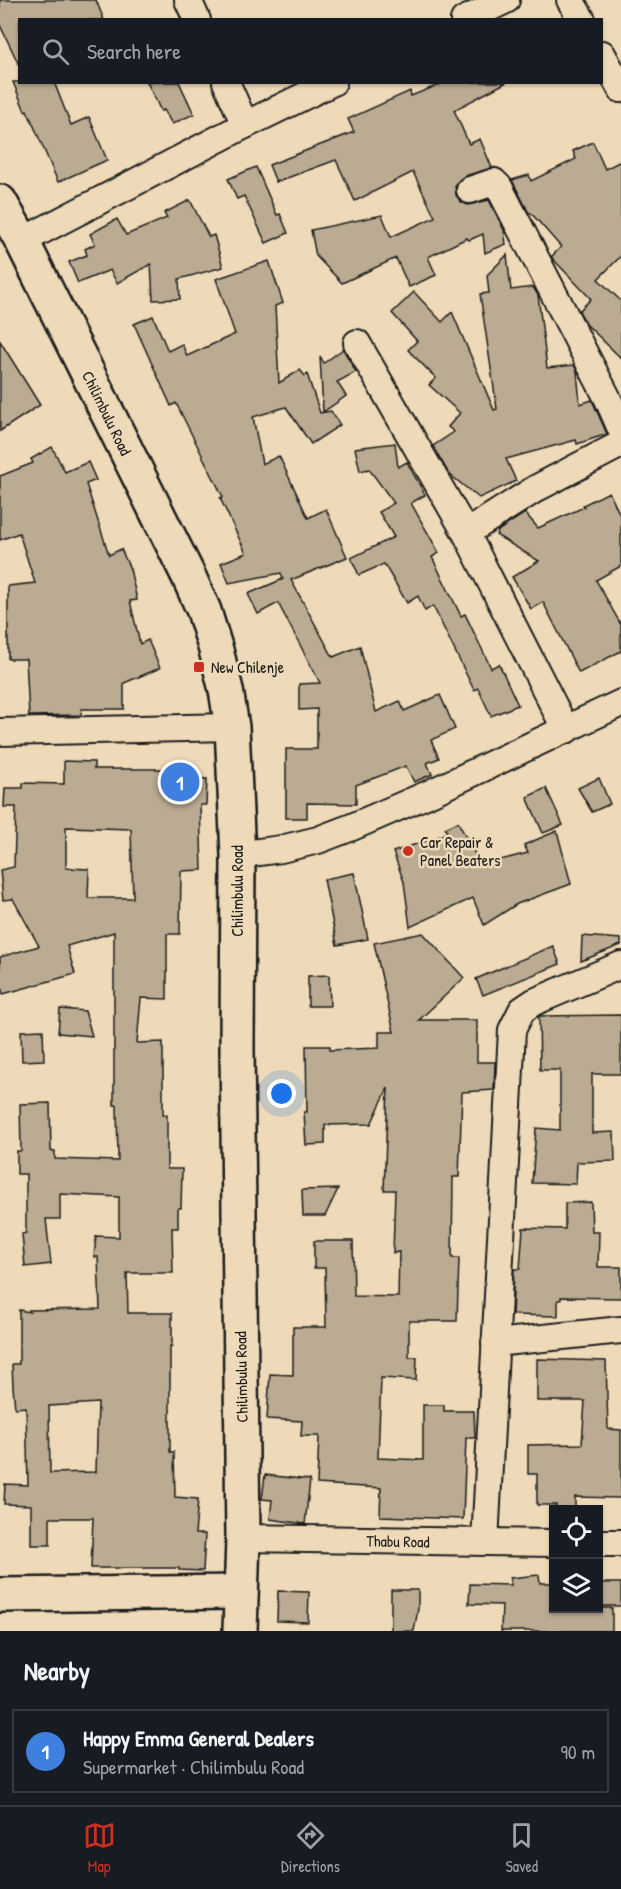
<!DOCTYPE html>
<meta charset="utf-8">
<style>
body{margin:0;font-family:"Patrick Hand",sans-serif;background:#242831;color:#f1f3f6}
.controls{position:absolute;right:18px;bottom:18px;display:grid;overflow:hidden;border-radius:0px;box-shadow:0 2px 4px #0004}
.controls button{width:54px;height:54px;display:grid;place-items:center;padding:0;border:0;border-bottom:2px solid #363941;background:#171b24;color:#f1f3f6;font:30px sans-serif}
.you{position:absolute;left:282px;top:1094px;width:21px;height:21px;margin:-15px;border:4px solid #fff;border-radius:50%;background:#1a73e8;box-shadow:0 0 0 9px #1a73e833}
.badge{display:grid;place-items:center;width:39px;height:39px;border-radius:50%;background:#c8321e;color:#fff;font-size:20px;font-weight:700}
.pin{position:absolute;translate:-50% -50%;border:3px solid #fff;box-shadow:0 2px 6px #0006}
.list{margin:0;padding:0;list-style:none}
h2{display:flex;justify-content:space-between;align-items:center;height:78px;margin:0;padding:0 24px;font-size:26px}
h2 small{font-size:20px;font-weight:400;color:#9ea1a6}
.list li{display:grid;grid-template-columns:39px 1fr auto;gap:18px;align-items:center;box-sizing:border-box;height:84px;margin:0 12px 12px;padding:0 12px;border:2px solid #363941;border-radius:0px}
.list b{display:block;font-size:22px;white-space:nowrap}
.list p{margin:0;font-size:20px;white-space:nowrap;color:#9ea1a6}
.list em{font-size:20px;font-style:normal;color:#9ea1a6}
.icon{flex:none;width:33px;height:33px;fill:none;stroke:currentColor;stroke-width:2;stroke-linecap:round;stroke-linejoin:round}
.map{position:relative;flex:none;width:621px;height:1631px;overflow:hidden}
.search{position:absolute;background:#171b24;box-shadow:0 2px 4px #0004;left:18px;right:18px;top:18px;height:66px;display:flex;align-items:center;gap:15px;box-sizing:border-box;padding:0 21px;border-radius:0px;color:#9ea1a6;font-size:22px}
.sheet{height:174px;background:#171b24}
nav{display:flex;justify-content:space-around;align-items:center;box-sizing:border-box;height:84px;border-top:2px solid #363941;background:#171b24;font-size:16px;color:#9ea1a6}
nav a{display:grid;justify-items:center;gap:3px}
nav .on{color:#c8321e}
.map>svg:first-child{display:block}
.building{fill:#baab92;stroke:#1c1c1c;stroke-width:1.5;fill-rule:evenodd}
.lines{fill:none;stroke-linecap:round;stroke-linejoin:round}
.street-casing{stroke:#1c1c1c;stroke-width:30}
.secondary-casing{stroke:#1c1c1c;stroke-width:38}
.street{stroke:#eedab8;stroke-width:26}
.secondary{stroke:#eedab8;stroke-width:33}
.poi-dot{fill:#c8321e;stroke:#eedab8;stroke-width:2}
.labels{text-anchor:middle;stroke-width:5;stroke-linejoin:round;paint-order:stroke}
.street-label{font-size:16px;fill:#1c1c1c;stroke:#eedab8}
.poi-label{font-size:16px;fill:#1c1c1c;stroke:#eedab8;text-anchor:start}
</style>
<div class="map">
<svg width="621" height="1631" viewBox="0 0 621 1631">
<rect width="100%" height="100%" fill="#eedab8"/>
<filter id="ink" filterUnits="userSpaceOnUse"><feTurbulence type="fractalNoise" baseFrequency=".0167" numOctaves="2"/><feDisplacementMap in="SourceGraphic" scale="12" xChannelSelector="R" yChannelSelector="G"/><feConvolveMatrix kernelMatrix="1 2 1 2 8 2 1 2 1" color-interpolation-filters="sRGB"/></filter>
<g filter="url(#ink)">
<!-- building -->
<g class="building">
<polygon points="0,0 96,0 104,20 20,20 20,67 0,25"/>
<polygon points="13,82 54,82 71,125 89,117 107,160 58,182 27,110 25,111"/>
<polygon points="147,82 179,82 194,114 172,124 164,110 161,111"/>
<polygon points="446,82 507,82 454,110 469,144 480,139 492,168 465,176 459,180 455,186 456,195 461,202 468,205 489,200 504,230 506,244 485,253 483,234 469,240 467,238 428,257 436,275 409,287 396,258 342,283 316,256 311,230 382,215 391,237 435,217 413,172 355,201 336,160 276,182 269,165 354,132 348,119 410,91 411,96"/>
<polygon points="593,142 605,169 621,161 621,256 598,279 621,301 621,358 587,325 579,311 591,299 552,258 552,256 561,247 531,213 529,213 512,180 529,175 531,181 576,159 573,151"/>
<polygon points="256,167 277,215 280,214 288,233 266,243 244,196 237,199 228,179"/>
<polygon points="190,200 209,237 214,235 223,267 179,279 180,299 153,300 151,264 117,283 110,270 78,283 69,262 87,255 85,249 95,244 90,234 117,219 126,235 167,218 164,213"/>
<polygon points="507,255 511,290 533,287 538,295 547,368 574,365 577,371 580,404 592,400 607,434 577,444 576,440 506,459 516,481 479,498 449,474 433,446 454,432 448,427 460,413 429,385 436,378 408,350 417,341 392,313 414,292 442,322 452,312 494,410 497,409 480,294 489,293 487,275"/>
<polygon points="269,261 283,303 275,306 279,383 300,370 305,376 307,374 320,413 331,411 340,425 311,444 286,407 253,417 262,464 279,456 308,518 326,509 347,557 291,580 333,657 360,646 376,712 400,701 404,711 440,695 455,729 431,740 439,758 427,763 432,774 414,782 406,766 356,785 356,804 307,803 307,818 286,818 286,749 317,749 317,709 299,710 299,684 320,683 278,603 258,614 248,594 283,579 281,573 229,583 221,563 246,553 220,498 223,497 176,403 171,406 134,324 153,316 168,351 182,344 187,356 235,334 216,279"/>
<polygon points="0,341 40,405 0,431"/>
<polygon points="343,349 356,372 337,382 346,396 323,412 320,356 324,363"/>
<polygon points="395,443 398,467 407,462 425,495 411,503 439,553 432,557 461,616 465,614 491,668 499,664 518,705 491,716 478,688 474,690 433,606 425,611 418,596 407,603 384,564 359,575 351,558 394,537 379,512 394,503 369,469 360,471 355,448"/>
<polygon points="52,447 65,472 88,462 96,480 86,484 109,555 121,549 130,569 137,600 130,601 140,644 148,640 160,668 124,683 124,709 82,709 81,715 29,716 26,659 8,659 8,586 35,583 19,533 0,540 0,476 33,463 31,459"/>
<polygon points="609,492 621,517 621,566 596,580 621,625 621,651 579,673 543,602 531,609 512,577 539,561 496,535 499,530 525,513 538,528 584,507 583,505"/>
<path d="M64,761l30,1v7h82v8l31,2 -1,26h-6l2,65 -21,1 -1,63h-13v65l-26,-1 -4,45 26,-1v73h4v54h15l-1,39h-3v20h-6l1,45h-46l1,40h44v33h-2v106h4l1,45 23,2 -3,35h10l-2,37 -24,-1v-2h-88l2,-50h-43v27h-19v-40l-27,-1 1,-20 23,1 -2,-78 -11,1 -2,-21 -1,-23h7v-54l11,2 -1,-2 71,-1 -2,-52h-4l2,-21 23,1v-40l-59,-3v25h-14l5,45 -26,3 -3,-33 4,-1v-59h-9v-23h4l-1,-47 30,-1 1,48h4v8l63,2 -1,-56h-3v-173l-47,14 8,28 -72,20 -3,-11v-26l39,-11 -26,-47 -10,1 -3,-30 14,-3 2,-60h-12l1,-19h18v-5l41,1zM66,827l65,2 2,69h-45l1,-29 -23,-1zM98,1403l-2,69 -46,1 -1,-67z"/>
<polygon points="599,778 610,804 592,812 578,788"/>
<polygon points="546,788 563,825 543,833 527,797"/>
<polygon points="458,822 481,865 528,853 524,845 557,831 571,884 517,904 484,925 473,898 410,927 404,882 393,852 440,836 447,832 445,828"/>
<polygon points="354,873 368,939 337,945 324,879"/>
<polygon points="423,933 464,978 419,1020 477,1020 477,1062 495,1062 494,1090 462,1092 459,1177 453,1177 452,1258 459,1258 457,1321 409,1321 409,1357 417,1357 416,1380 381,1378 378,1458 423,1460 423,1405 444,1405 444,1411 474,1411 475,1438 466,1438 463,1519 380,1516 381,1488 317,1484 319,1436 301,1436 302,1421 267,1419 270,1374 293,1375 293,1327 326,1327 325,1268 314,1268 314,1241 353,1241 354,1296 398,1297 399,1252 393,1253 395,1190 384,1190 388,1088 371,1124 325,1125 325,1144 306,1145 304,1112 307,1112 306,1046 330,1046 330,1050 379,1048 379,1032 394,1032 374,943"/>
<polygon points="582,936 621,939 621,945 581,961"/>
<polygon points="553,946 560,964 483,995 476,979"/>
<polygon points="329,975 330,1006 308,1006 308,976"/>
<polygon points="60,1009 85,1011 92,1036 58,1033"/>
<polygon points="621,1015 621,1074 592,1074 592,1133 614,1132 615,1161 577,1162 576,1184 532,1183 536,1128 560,1130 560,1070 540,1070 539,1016"/>
<polygon points="43,1030 44,1060 22,1061 21,1031"/>
<polygon points="338,1189 325,1216 303,1216 302,1190"/>
<polygon points="591,1202 592,1232 599,1232 598,1267 621,1267 621,1298 561,1297 561,1300 558,1300 558,1316 512,1315 514,1269 520,1269 523,1228 565,1229 565,1203"/>
<polygon points="537,1359 606,1361 608,1429 621,1430 621,1498 575,1497 575,1509 555,1509 556,1505 537,1505 537,1474 528,1474 528,1445 582,1444 585,1401 537,1401"/>
<polygon points="265,1475 310,1480 305,1524 270,1519 272,1500 262,1499"/>
<polygon points="539,1575 540,1583 554,1583 554,1608 612,1608 612,1631 501,1631 502,1605 469,1604 470,1584 511,1585 510,1578"/>
<rect x="598" y="1583" width="23" height="23"/>
<polygon points="391,1590 418,1590 418,1609 414,1631 391,1631"/>
<polygon points="278,1591 309,1592 308,1622 277,1621"/>
</g>
<g class="lines">
<defs>
<g id="street">
<polyline points="188,0 197,20"/>
<polyline points="570,0 582,20"/>
<polyline points="464,20 506,0"/>
<polyline points="602,54 621,89"/>
<polyline points="226,82 245,125"/>
<polyline points="470,190 494,182 499,187 607,397 621,429"/>
<polyline points="22,241 245,125 333,82"/>
<polyline points="357,343 466,533 566,730"/>
<polyline points="466,533 537,488 621,444"/>
<polyline points="0,732 232,727"/>
<polyline points="238,855 281,849 318,840 352,827 426,795 621,703"/>
<polyline points="495,1343 621,1330"/>
<polyline points="243,1538 554,1543"/>
<polyline points="485,1542 512,1030 522,1010 534,1002 621,965"/>
<polyline points="598,1543 621,1543"/>
</g>
<g id="secondary">
<polyline points="0,202 22,241 188,575 204,611 216,650 226,690 232,727 238,855 237,1049 243,1538 240,1631"/>
<polyline points="0,1595 240,1592"/>
</g>
</defs>
<!-- street casing -->
<use href="#street" class="street-casing"/>
<!-- secondary casing -->
<use href="#secondary" class="secondary-casing"/>
<!-- street -->
<use href="#street" class="street"/>
<!-- secondary -->
<use href="#secondary" class="secondary"/>
</g>
</g>
<!-- markers -->
<g class="poi-dot">
<rect x="193" y="661" width="12" height="12" rx="3"/>
<circle cx="408" cy="851" r="6"/>
</g>
<g class="labels">
<!-- street labels -->
<g class="street-label">
<text transform="translate(107 413) rotate(64)" y="6">Chilimbulu Road</text>
<text transform="translate(237 891) rotate(-90)" y="6">Chilimbulu Road</text>
<text transform="translate(241 1377) rotate(-91)" y="6">Chilimbulu Road</text>
<text transform="translate(398 1541) rotate(1)" y="6">Thabu Road</text>
</g>
<!-- poi labels -->
<g class="poi-label">
<text x="211" y="673">New Chilenje</text>
<text x="420" y="848">Car Repair &amp;<tspan x="420" dy="18">Panel Beaters</tspan></text>
</g>
</g>
</svg>
<div class="controls">
<button><svg class="icon" aria-label="locate" viewBox="0 0 24 24"><circle cx="12" cy="12" r="6"/><path d="M12 2v4M12 18v4M2 12h4M18 12h4"/></svg></button>
<button><svg class="icon" aria-label="layers" viewBox="0 0 24 24"><path d="M12 4l9 5-9 5-9-5zM3 14l9 5 9-5"/></svg></button>
</div>
<div class="you"></div>
<div class="pin badge" style="left:180px;top:782px;background:#3f7fe0">1</div>
<div class="search"><svg class="icon" aria-label="search" viewBox="0 0 24 24"><circle cx="10" cy="10" r="6"/><path d="M15 15l6 6"/></svg>Search here</div>
</div>
<section class="sheet">
<h2>Nearby<small></small></h2>
<ul class="list">
<li><span class="badge" style="background:#3f7fe0">1</span><div><b>Happy Emma General Dealers</b><p>Supermarket · Chilimbulu Road</p></div><em>90 m</em></li>
</ul>
</section>
<nav>
<a class="on"><svg class="icon" aria-label="map" viewBox="0 0 24 24"><path d="M3 6l6-2 6 2 6-2v14l-6 2-6-2-6 2zM9 4v14M15 6v14"/></svg>Map</a>
<a><svg class="icon" aria-label="directions" viewBox="0 0 24 24"><path d="M12 3l9 9-9 9-9-9zM9 14v-3h6M13 9l2 2-2 2"/></svg>Directions</a>
<a><svg class="icon" aria-label="saved" viewBox="0 0 24 24"><path d="M7 4h10v16l-5-4-5 4z"/></svg>Saved</a>
</nav>
